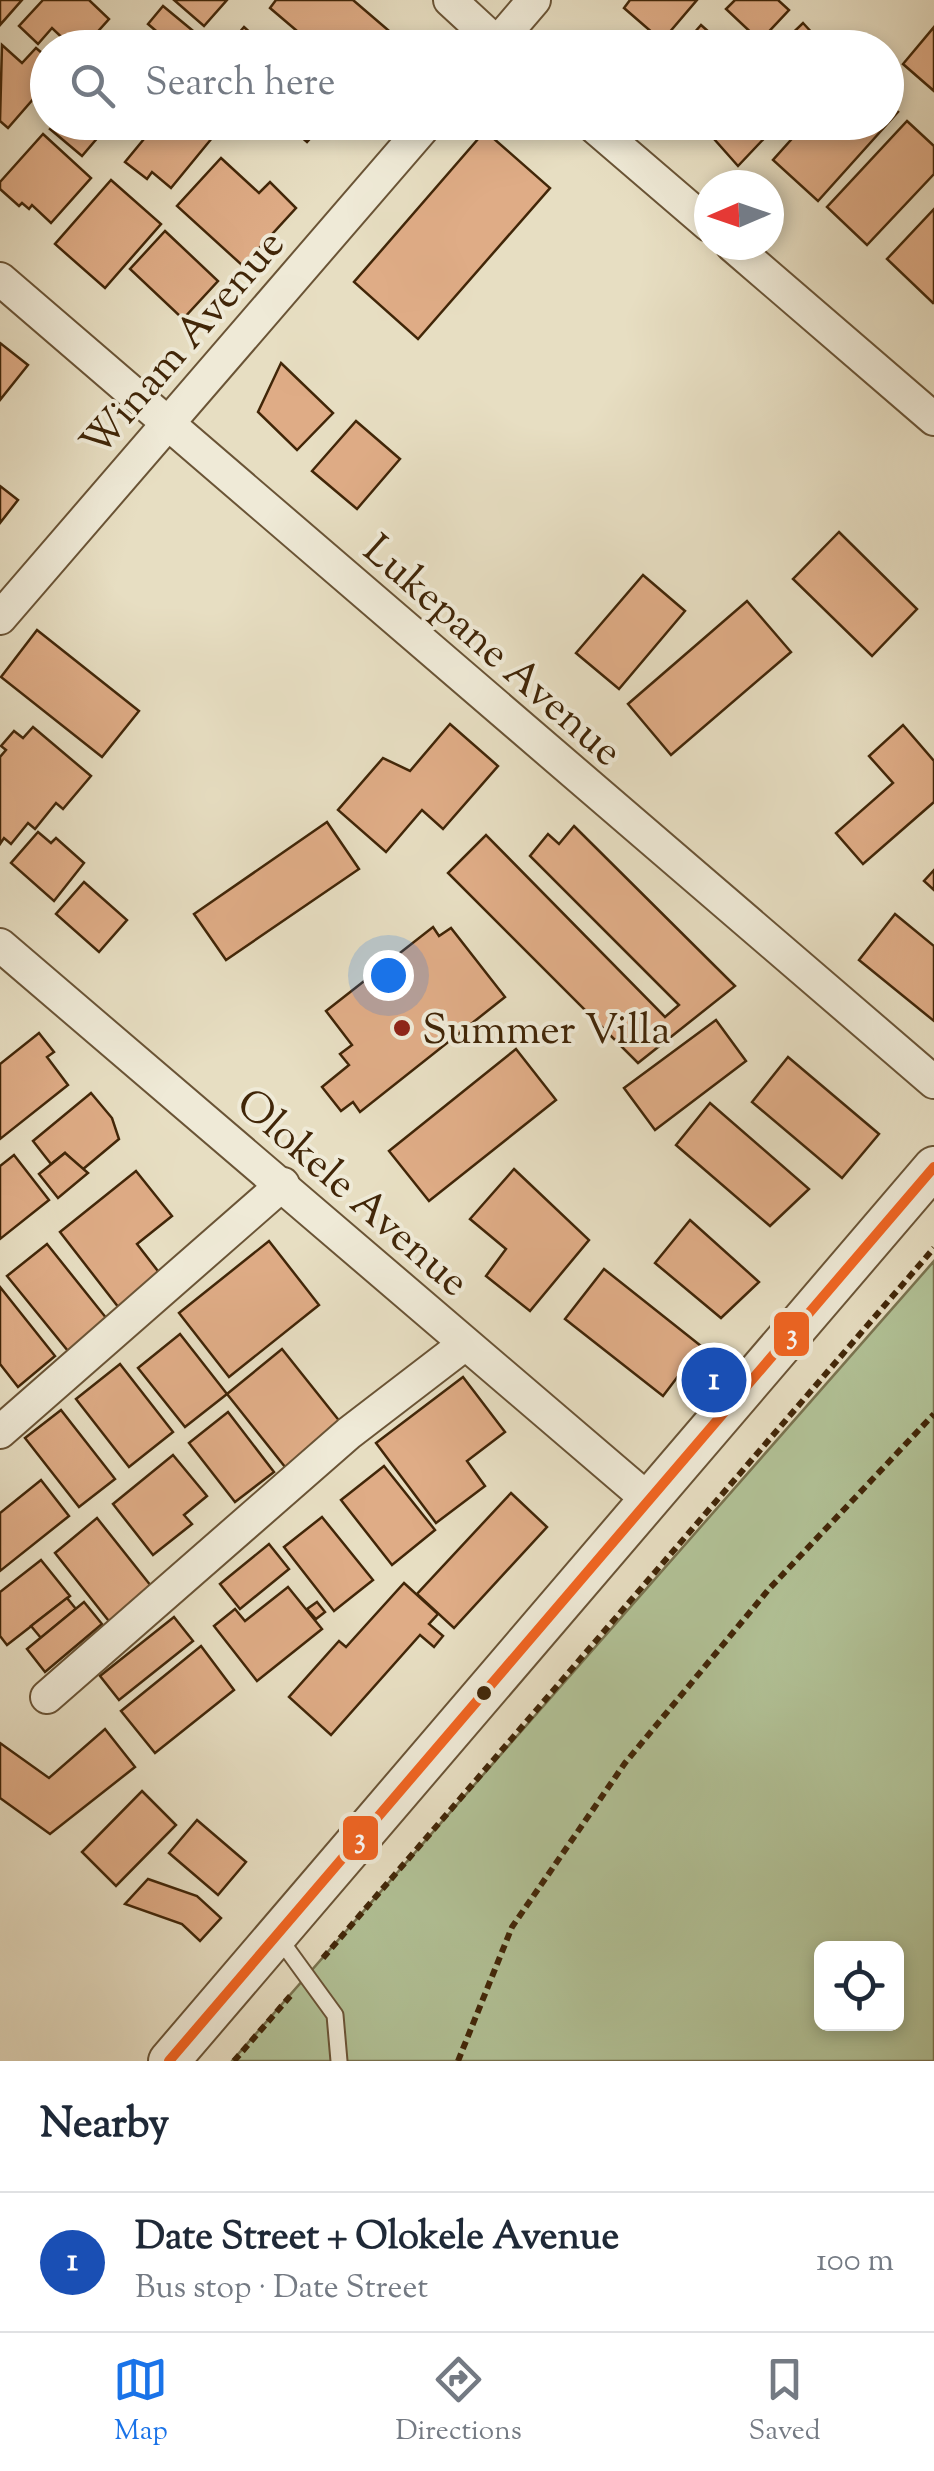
<!DOCTYPE html>
<meta charset="utf-8">
<style>
body{margin:0;font-family:"Sorts Mill Goudy",serif;background:#f2f2f3;color:#1f2937}
.controls{position:absolute;right:30px;bottom:30px;display:grid;overflow:hidden;border-radius:15px;box-shadow:0 5px 15px #0003}
.controls button{width:90px;height:90px;display:grid;place-items:center;padding:0;border:0;border-bottom:2px solid #e0e1e3;background:#fff;color:#1f2937;font:50px sans-serif}
.compass{position:absolute;left:694px;top:170px;width:90px;height:90px;border-radius:50%;background:#fff;box-shadow:0 5px 15px #0003;rotate:268deg}
.you{position:absolute;left:388px;top:975px;width:35px;height:35px;margin:-25px;border:8px solid #fff;border-radius:50%;background:#1a73e8;box-shadow:0 0 0 15px #1a73e833}
.badge{display:grid;place-items:center;width:65px;height:65px;border-radius:50%;background:#1a73e8;color:#fff;font-size:32px;font-weight:700}
.pin{position:absolute;translate:-50% -50%;border:5px solid #fff;box-shadow:0 2px 10px #0006}
.list{margin:0;padding:0;list-style:none}
h2{display:flex;justify-content:space-between;align-items:center;height:130px;margin:0;padding:0 40px;font-size:42px}
h2 small{font-size:32px;font-weight:400;color:#747a83}
.list li{display:grid;grid-template-columns:65px 1fr auto;gap:30px;align-items:center;box-sizing:border-box;height:140px;padding:0 40px;border-top:2px solid #e0e1e3}
.list b{display:block;font-size:38px;white-space:nowrap}
.list p{margin:0;font-size:32px;white-space:nowrap;color:#747a83}
.list em{font-size:32px;font-style:normal;color:#747a83}
.icon{flex:none;width:55px;height:55px;fill:none;stroke:currentColor;stroke-width:2;stroke-linecap:round;stroke-linejoin:round}
.map{position:relative;flex:none;width:934px;height:2061px;overflow:hidden}
.search{position:absolute;background:#fff;box-shadow:0 5px 15px #0003;left:30px;right:30px;top:30px;height:110px;display:flex;align-items:center;gap:25px;box-sizing:border-box;padding:0 35px;border-radius:55px;color:#747a83;font-size:38px}
.sheet{height:270px;background:#fff}
nav{display:flex;justify-content:space-around;align-items:center;box-sizing:border-box;height:140px;border-top:2px solid #e0e1e3;background:#fff;font-size:28px;color:#747a83}
nav a{display:grid;justify-items:center;gap:5px}
nav .on{color:#1a73e8}
.map>svg:first-child{display:block}
.green{fill:#b2c297;stroke:#7a7450;stroke-width:2.5;fill-rule:evenodd}
.building{fill:#dfac86;stroke:#412608;stroke-width:2.5}
.lines{fill:none;stroke-linecap:round;stroke-linejoin:round}
.service-casing{stroke:#6a5436;stroke-width:19}
.minor-casing{stroke:#6a5436;stroke-width:36}
.tertiary-casing{stroke:#6a5436;stroke-width:44}
.path{stroke:#412608;stroke-width:6;stroke-dasharray:8 5;stroke-linecap:butt}
.service{stroke:#efead7;stroke-width:15}
.minor{stroke:#efead7;stroke-width:32}
.tertiary{stroke:#efead7;stroke-width:40}
.bus-1-casing{stroke:#efead7;stroke-width:18}
.bus-1{stroke:#f26522;stroke-width:10}
.poi-dot{fill:#8f2418;stroke:#efead7;stroke-width:4}
.bus-dot{fill:#412608;stroke:#efead7;stroke-width:4}
.labels{text-anchor:middle;stroke-width:8;stroke-linejoin:round;paint-order:stroke}
.street-label{font-size:42px;fill:#412608;stroke:#efead7}
.poi-label{font-size:42px;fill:#412608;stroke:#efead7;text-anchor:start}
.line-badge{stroke:#efead7;stroke-width:4}
.badge-label{font-size:28px;text-anchor:middle;font-weight:bold;fill:#fff}
</style>
<div class="map">
<svg width="934" height="2061" viewBox="0 0 934 2061">
<rect width="100%" height="100%" fill="#e7dec2"/>
<filter id="stains"><feTurbulence type="fractalNoise" baseFrequency=".002" numOctaves="4"/><feColorMatrix values="0 0 0 0 .2 0 0 0 0 .09 0 0 0 0 .02 0 0 0 .5 -.17"/></filter>
<radialGradient id="worn" r=".72"><stop offset=".6" stop-color="#630" stop-opacity="0"/><stop offset="1" stop-color="#630" stop-opacity=".3"/></radialGradient>
<!-- green -->
<path class="green" d="M934,1261v800h-702zM822,1948h74v76h-74z"/>
<!-- building -->
<g class="building">
<polygon points="0,0 22,0 0,25"/>
<polygon points="43,0 89,0 109,19 83,48 73,48 52,28 38,44 19,26"/>
<polygon points="174,0 227,0 204,26"/>
<polygon points="276,0 353,0 409,48 317,48 270,8"/>
<polygon points="630,0 697,0 662,41 624,8"/>
<polygon points="735,0 778,0 789,10 760,41 726,9"/>
<polygon points="163,6 198,35 188,48 176,48 148,24"/>
<polygon points="803,23 826,48 777,48"/>
<polygon points="701,25 727,48 681,48"/>
<polygon points="244,27 267,48 226,48"/>
<polygon points="934,27 934,91 903,64"/>
<polygon points="2,45 22,63 36,48 48,58 48,82 8,128 0,121"/>
<polygon points="886,102 898,112 818,201 773,160 807,122 886,122"/>
<polygon points="907,121 934,146 934,174 867,245 827,207"/>
<polygon points="56,122 98,122 105,129 82,156 50,129"/>
<polygon points="158,122 205,122 217,132 171,188 152,172 147,179 125,162"/>
<polygon points="240,122 263,122 253,134"/>
<polygon points="284,122 323,122 324,123 307,142"/>
<polygon points="699,122 768,122 774,128 738,166"/>
<polygon points="485,131 550,188 418,339 354,282"/>
<polygon points="43,134 91,178 51,223 32,205 29,209 22,203 19,206 0,189 0,182"/>
<polygon points="221,158 259,193 270,182 296,208 243,266 177,206"/>
<polygon points="111,180 161,224 105,288 55,244"/>
<polygon points="934,209 934,302 933,303 887,259"/>
<polygon points="165,231 218,281 183,319 130,269"/>
<polygon points="0,343 28,365 0,400"/>
<polygon points="281,363 333,413 297,450 258,412"/>
<polygon points="356,421 400,459 357,509 312,471"/>
<polygon points="0,486 18,500 0,523"/>
<polygon points="839,532 917,609 872,656 793,579"/>
<polygon points="643,575 685,611 619,689 576,653"/>
<polygon points="747,601 791,652 671,755 628,704"/>
<polygon points="37,630 139,711 102,757 1,677"/>
<polygon points="450,724 498,766 443,829 422,810 386,852 338,810 383,758 410,771"/>
<polygon points="903,725 934,761 934,802 863,864 836,833 893,783 869,756"/>
<polygon points="33,727 91,776 63,809 56,803 35,829 28,823 11,844 4,838 0,844 0,757 6,750 1,746 14,731 23,738"/>
<polygon points="327,822 359,869 226,960 194,914"/>
<polygon points="574,826 735,986 638,1063 448,873 486,835 665,1017 679,1005 530,856 548,834 559,844"/>
<polygon points="38,832 51,843 56,838 84,863 54,901 11,863"/>
<polygon points="934,870 934,890 924,881"/>
<polygon points="84,882 127,920 99,952 56,914"/>
<polygon points="895,914 934,946 934,1021 859,960"/>
<polygon points="433,927 439,936 451,928 505,997 360,1112 353,1102 341,1111 322,1087 349,1065 340,1054 352,1045 326,1011"/>
<polygon points="716,1020 746,1061 655,1130 624,1088"/>
<polygon points="39,1033 54,1052 47,1057 68,1085 0,1139 0,1064"/>
<polygon points="516,1049 556,1100 429,1201 389,1151"/>
<polygon points="788,1057 879,1134 842,1178 752,1102"/>
<polygon points="91,1093 112,1118 119,1139 82,1170 65,1153 51,1164 33,1141"/>
<polygon points="710,1103 809,1189 770,1226 676,1145"/>
<polygon points="65,1153 88,1173 58,1198 39,1174"/>
<polygon points="14,1155 49,1200 0,1239 0,1166"/>
<polygon points="514,1169 589,1240 530,1311 486,1276 506,1249 470,1219"/>
<polygon points="136,1171 172,1216 137,1244 161,1275 119,1308 60,1232"/>
<polygon points="690,1220 759,1282 721,1318 655,1263"/>
<polygon points="269,1241 319,1305 229,1377 179,1313"/>
<polygon points="47,1244 107,1319 68,1351 7,1276"/>
<polygon points="604,1269 701,1346 663,1396 565,1319"/>
<polygon points="0,1287 55,1356 18,1387 0,1364"/>
<polygon points="180,1334 227,1394 185,1427 138,1368"/>
<polygon points="282,1349 349,1433 293,1477 227,1394"/>
<polygon points="120,1364 173,1432 129,1467 76,1399"/>
<polygon points="463,1377 505,1432 467,1461 485,1486 436,1523 376,1443"/>
<polygon points="61,1410 115,1479 79,1507 25,1438"/>
<polygon points="228,1412 274,1472 235,1502 189,1443"/>
<polygon points="173,1455 207,1496 184,1515 192,1524 153,1555 113,1504"/>
<polygon points="384,1466 435,1530 392,1565 341,1500"/>
<polygon points="41,1480 69,1516 0,1571 0,1513"/>
<polygon points="511,1493 547,1527 454,1628 417,1594"/>
<polygon points="322,1517 373,1580 334,1611 284,1547"/>
<polygon points="97,1518 155,1591 112,1625 55,1553"/>
<polygon points="269,1544 289,1569 240,1609 220,1584"/>
<polygon points="41,1560 70,1596 7,1645 0,1636 0,1592"/>
<polygon points="404,1583 438,1614 429,1624 443,1636 434,1647 420,1635 331,1735 289,1697 339,1641 346,1647"/>
<polygon points="288,1587 322,1629 257,1681 214,1626 235,1609 245,1621"/>
<polygon points="67,1598 76,1609 41,1638 31,1626"/>
<polygon points="84,1602 102,1624 45,1672 27,1649"/>
<polygon points="317,1602 325,1612 316,1619 307,1609"/>
<polygon points="174,1617 193,1641 119,1700 100,1676"/>
<polygon points="201,1646 234,1690 155,1753 121,1711"/>
<polygon points="105,1729 135,1767 50,1834 0,1798 0,1743 49,1778"/>
<polygon points="142,1791 176,1825 116,1886 82,1852"/>
<polygon points="197,1820 246,1862 218,1895 169,1853"/>
<polygon points="148,1879 197,1896 221,1918 200,1941 182,1924 125,1904"/>
</g>
<g class="lines">
<defs>
<polyline id="service" points="279,1938 335,2015 339,2061"/>
<g id="minor">
<polyline points="450,0 502,48"/>
<polyline points="493,48 534,0"/>
<polyline points="589,122 709,225"/>
<polyline points="732,245 934,419"/>
<polyline points="0,279 934,1082"/>
<polyline points="0,618 428,122"/>
<polyline points="0,945 651,1502"/>
<polyline points="0,1432 283,1184"/>
<polyline points="47,1697 349,1433 465,1344"/>
</g>
<polyline id="tertiary" points="169,2061 934,1167"/>
</defs>
<!-- service casing -->
<use href="#service" class="service-casing"/>
<!-- minor casing -->
<use href="#minor" class="minor-casing"/>
<!-- tertiary casing -->
<use href="#tertiary" class="tertiary-casing"/>
<!-- path -->
<g class="path">
<polyline points="323,1958 934,1248"/>
<polyline points="234,2061 292,1994"/>
<polyline points="458,2061 512,1927 625,1763 769,1589 934,1414"/>
</g>
<!-- service -->
<use href="#service" class="service"/>
<!-- minor -->
<use href="#minor" class="minor"/>
<!-- tertiary -->
<use href="#tertiary" class="tertiary"/>
<defs>
<polyline id="bus-1" points="169,2061 934,1167"/>
</defs>
<!-- bus-1 casing -->
<use href="#bus-1" class="bus-1-casing"/>
<!-- bus-1 -->
<use href="#bus-1" class="bus-1"/>
</g>
<!-- markers -->
<circle class="poi-dot" cx="402" cy="1028" r="10"/>
<circle class="bus-dot" cx="484" cy="1693" r="9"/>
<g class="labels">
<!-- street labels -->
<g class="street-label">
<text transform="translate(181 342) rotate(-49)" y="15">Winam Avenue</text>
<text transform="translate(494 649) rotate(41)" y="15">Lukepane Avenue</text>
<text transform="translate(354 1191) rotate(41)" y="15">Olokele Avenue</text>
</g>
<!-- poi labels -->
<g class="poi-label">
<text x="422" y="1043">Summer Villa</text>
</g>
</g>
<g class="line-badge">
<rect x="772" y="1310" width="39" height="48" rx="10" fill="#f26522"/>
<rect x="341" y="1814" width="39" height="48" rx="10" fill="#f26522"/>
</g>
<g class="badge-label">
<text x="792" y="1343">3</text>
<text x="360" y="1847">3</text>
</g>
<rect width="100%" height="100%" filter="url(#stains)"/>
<rect width="100%" height="100%" fill="url(#worn)"/>
</svg>
<div class="controls">
<button><svg class="icon" aria-label="locate" viewBox="0 0 24 24"><circle cx="12" cy="12" r="6"/><path d="M12 2v4M12 18v4M2 12h4M18 12h4"/></svg></button>
</div>
<svg class="compass" viewBox="-18 -18 36 36"><path d="M0-13l5 13h-10z" fill="#e53935"/><path d="M0 13l5-13h-10z" fill="#747a83"/></svg>
<div class="you"></div>
<div class="pin badge" style="left:714px;top:1380px;background:#1a4fb4">1</div>
<div class="search"><svg class="icon" aria-label="search" viewBox="0 0 24 24"><circle cx="10" cy="10" r="6"/><path d="M15 15l6 6"/></svg>Search here</div>
</div>
<section class="sheet">
<h2>Nearby<small></small></h2>
<ul class="list">
<li><span class="badge" style="background:#1a4fb4">1</span><div><b>Date Street + Olokele Avenue</b><p>Bus stop · Date Street</p></div><em>100 m</em></li>
</ul>
</section>
<nav>
<a class="on"><svg class="icon" aria-label="map" viewBox="0 0 24 24"><path d="M3 6l6-2 6 2 6-2v14l-6 2-6-2-6 2zM9 4v14M15 6v14"/></svg>Map</a>
<a><svg class="icon" aria-label="directions" viewBox="0 0 24 24"><path d="M12 3l9 9-9 9-9-9zM9 14v-3h6M13 9l2 2-2 2"/></svg>Directions</a>
<a><svg class="icon" aria-label="saved" viewBox="0 0 24 24"><path d="M7 4h10v16l-5-4-5 4z"/></svg>Saved</a>
</nav>
